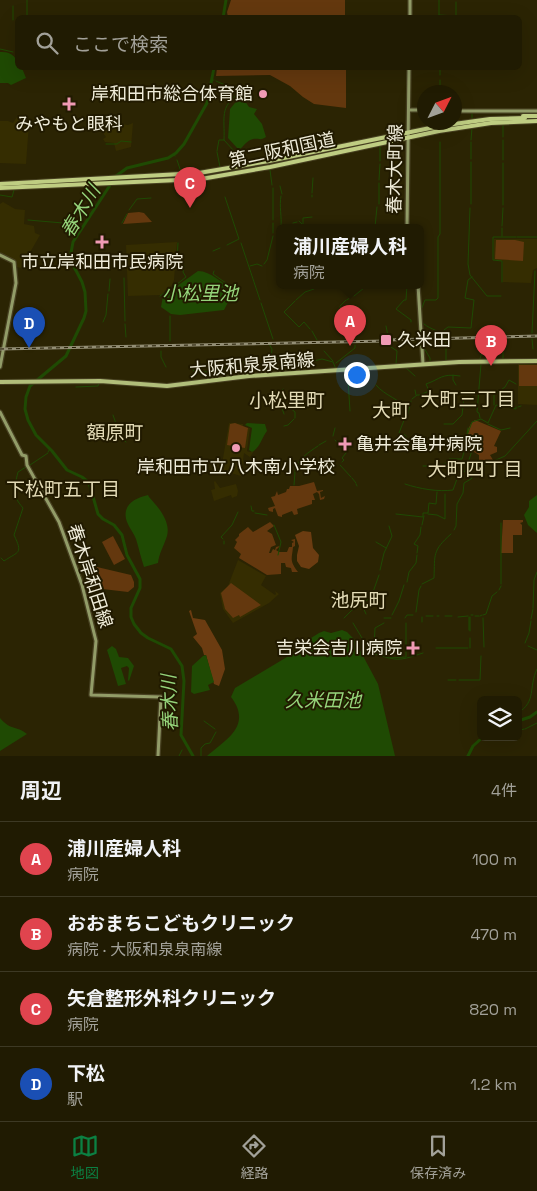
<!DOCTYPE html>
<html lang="ja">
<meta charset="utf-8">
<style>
body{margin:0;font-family:"Space Grotesk","Noto Sans JP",sans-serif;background:#2d2811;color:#f1f3f6}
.controls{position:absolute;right:15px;bottom:15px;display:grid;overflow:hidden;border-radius:8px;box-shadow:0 5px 20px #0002}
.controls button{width:45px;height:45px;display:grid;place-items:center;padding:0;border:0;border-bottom:1px solid #3d3924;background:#201b02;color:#f1f3f6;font:25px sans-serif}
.compass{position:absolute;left:417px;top:85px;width:45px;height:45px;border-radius:50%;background:#201b02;box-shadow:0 5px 20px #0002;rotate:48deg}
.you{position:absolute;left:356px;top:374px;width:18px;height:18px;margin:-12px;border:4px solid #fff;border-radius:50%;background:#1a73e8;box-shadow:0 0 0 8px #1a73e833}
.badge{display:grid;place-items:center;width:32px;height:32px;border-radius:50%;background:#0b8043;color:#fff;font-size:16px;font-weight:700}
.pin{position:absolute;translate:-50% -41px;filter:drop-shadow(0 1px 2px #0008)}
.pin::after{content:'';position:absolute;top:26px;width:18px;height:15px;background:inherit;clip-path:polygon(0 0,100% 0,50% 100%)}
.popup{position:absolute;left:276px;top:224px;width:148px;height:65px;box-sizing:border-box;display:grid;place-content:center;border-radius:8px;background:#201b02;filter:drop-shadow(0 1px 4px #0005);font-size:16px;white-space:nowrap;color:#a2a199}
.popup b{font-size:19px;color:#f1f3f6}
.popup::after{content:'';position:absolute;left:50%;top:100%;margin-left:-10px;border:10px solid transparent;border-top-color:#201b02}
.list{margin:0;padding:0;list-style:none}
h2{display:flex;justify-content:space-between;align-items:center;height:65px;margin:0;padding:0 20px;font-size:21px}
h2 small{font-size:16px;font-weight:400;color:#a2a199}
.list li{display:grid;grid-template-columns:32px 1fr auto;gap:15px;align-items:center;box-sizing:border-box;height:75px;padding:0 20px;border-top:1px solid #3d3924}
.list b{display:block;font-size:19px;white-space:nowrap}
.list p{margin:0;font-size:16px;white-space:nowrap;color:#a2a199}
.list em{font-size:16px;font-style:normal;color:#a2a199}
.icon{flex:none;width:28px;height:28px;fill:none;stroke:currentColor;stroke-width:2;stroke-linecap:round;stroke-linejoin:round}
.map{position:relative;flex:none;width:537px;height:756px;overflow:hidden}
.search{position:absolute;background:#201b02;box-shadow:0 5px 20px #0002;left:15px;right:15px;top:15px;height:55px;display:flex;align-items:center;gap:12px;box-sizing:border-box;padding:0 18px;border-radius:8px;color:#a2a199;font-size:19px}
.sheet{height:365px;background:#201b02}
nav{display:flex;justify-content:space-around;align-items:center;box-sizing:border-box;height:70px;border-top:1px solid #3d3924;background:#201b02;font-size:14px;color:#a2a199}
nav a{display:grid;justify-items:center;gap:2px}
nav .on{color:#0b8043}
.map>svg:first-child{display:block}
.built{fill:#352d01}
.green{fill:#64380e}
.forest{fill:#6b3c11}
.water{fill:#1f4a03}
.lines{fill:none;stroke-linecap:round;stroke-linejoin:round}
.stream{stroke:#1f4a03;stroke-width:1}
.river{stroke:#1f4a03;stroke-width:3}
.secondary-casing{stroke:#474021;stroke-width:5.5}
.primary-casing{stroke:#474021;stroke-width:6}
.trunk-casing{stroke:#474021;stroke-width:6}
.secondary{stroke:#929c68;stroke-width:3}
.primary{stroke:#b1be7a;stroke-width:4}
.trunk{stroke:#bfcd82;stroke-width:4}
.rail-casing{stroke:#938e75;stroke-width:3}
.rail{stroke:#211a00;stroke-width:1;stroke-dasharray:4;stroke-linecap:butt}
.poi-dot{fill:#f09ab5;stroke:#211a00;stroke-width:2}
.labels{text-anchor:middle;stroke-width:4;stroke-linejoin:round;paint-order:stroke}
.poi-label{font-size:18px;fill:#f0edda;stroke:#211a00}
.street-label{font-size:18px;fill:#f0edda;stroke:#211a00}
.water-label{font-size:19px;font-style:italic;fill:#95d47a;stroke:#211a00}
.neighbourhood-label{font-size:19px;fill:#e3dbb6;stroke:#211a00}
</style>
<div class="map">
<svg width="537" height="756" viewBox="0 0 537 756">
<rect width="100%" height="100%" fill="#2b2403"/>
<!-- built -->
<g class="built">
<polygon points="19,114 22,116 21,119 29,123 26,164 0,163 0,121 8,121 13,123"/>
<polygon points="114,123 128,125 133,123 131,147 116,151 114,143 105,142 103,139 106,137 103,133"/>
<polygon points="3,202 15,209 25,210 24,224 34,226 35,233 40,235 21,268 17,267 14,261 0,254 0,204"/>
<polygon points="494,239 537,239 537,268 533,270 531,283 503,282 503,261 494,260"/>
<polygon points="177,242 174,280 172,285 161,295 128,296 126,245"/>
<polygon points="518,363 537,363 537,405 518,404"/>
<polygon points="229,423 243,424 243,427 250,428 247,451 249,452 254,451 250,457 244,453 241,476 221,470"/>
<polygon points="215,481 220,488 236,484 238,491 237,496 232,498 231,495 214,501 211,490 215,489 214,482"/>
<polygon points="238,560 266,576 261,585 275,595 276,594 275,591 279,594 269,603 233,623 223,609 220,593 228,586"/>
</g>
<!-- green -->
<g class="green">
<polygon points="231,0 345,0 345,17 228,17 227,12"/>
<polygon points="217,68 346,68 346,108 314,104 303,97 290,86 270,75 216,76"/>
<polygon points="139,212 144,213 152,222 123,224 128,213"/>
<polygon points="496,240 515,240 524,242 523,261 495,259"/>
<rect x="519" y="365" width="18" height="21"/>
<path d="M475,420l26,11 -7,15 3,1v5l-7,3 3,5 -14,6v-11l-13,-8c0,-9 1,-22 9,-27z"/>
<polygon points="235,423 248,428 245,448 227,445 230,424"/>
<polygon points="314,482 317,491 323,490 323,491 320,492 321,498 325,496 324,499 320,500 319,494 317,492 313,494 315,500 312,500 312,504 297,509 298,514 294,515 292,511 282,515 282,517 278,516 275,508 273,509 273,512 269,511 268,508 275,506 271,497 275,496 277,491 278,495 286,492 287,489 289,489 290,486 299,486"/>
<polygon points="503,520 523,520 523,522 520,523 522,525 522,535 513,535 513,553 501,553"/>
<path d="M270,522l4,4 -7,5 5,3 4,11 -5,2 -2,6h2l2,-4 2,1 1,-3 4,-1 -4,4 3,2h8l2,-5h3v-4l2,-1 -3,-2 4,-1v7l-2,1c-1,12 -4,13 5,25h-6l-1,-4 -5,-1 -1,-4h-4v11l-14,1 -28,-17 2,-4 -7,-6 3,-6 -2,-2 4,-4v-2l9,-7 5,5z"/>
<polygon points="113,536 125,559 114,565 102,542"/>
<polygon points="97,567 131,575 134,582 134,587 128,592 94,588 94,578"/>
<polygon points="231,583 261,605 240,617 239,615 233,618 225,609 221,593"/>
</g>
<!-- forest -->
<g class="forest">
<polygon points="303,531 311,532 313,548 319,555 318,562 309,569 301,567 297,561 297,555 299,546 295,535"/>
<polygon points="191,610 193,618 205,620 222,650 225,669 219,686 214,684 206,655 204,655 202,648 193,637 197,634 189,611"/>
</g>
<!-- water -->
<g class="water">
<path d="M0,52c11,-1 18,5 18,16h4l4,10 -15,7 -3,-2h-8z"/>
<path d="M239,98h4l6,9 8,2 -3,5 8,10 4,13c-6,4 -7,1 -13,2 -6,1 -10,8 -14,11l-11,-12 2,-29z"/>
<path d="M198,271c13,0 25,13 36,20l-10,19 -44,5 -9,-1 -10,-7 2,-11z"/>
<path d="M247,423l18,1 2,7c-5,6 -7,17 -15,21l-3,-2 3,-22 -7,-3z"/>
<path d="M148,495l1,2c9,10 22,24 18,39 -3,10 -8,17 -9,27l-14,4c-3,-9 -5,-18 -8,-28 -2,-6 -7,-11 -9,-17 -6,-17 8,-24 21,-27z"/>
<polygon points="537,495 537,533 528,525 524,515 529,507 529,501"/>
<path d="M342,630l5,2 7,7 24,45 17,72h-188c18,-16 46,-30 24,-59l4,-9 57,-34 8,-9 19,-12 5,-2 7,2z"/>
<path d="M112,646l4,3 3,8 9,1 6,8 -5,15 -1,-1 1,-12 -2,-2 -6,2 5,16 -8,2c-4,-13 -7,-24 -11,-36z"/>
<polygon points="206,655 214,682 208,685 210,690 194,694 191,692 192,666 203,656"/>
<path d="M0,718c11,13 16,7 27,16l-27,17z"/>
</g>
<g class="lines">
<!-- stream -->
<g class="stream">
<polyline points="27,0 27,18"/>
<polyline points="13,6 13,20"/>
<polyline points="439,15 456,16 456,2"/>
<polyline points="439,18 439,0"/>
<polyline points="0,49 13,52"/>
<polyline points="440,75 440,68"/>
<polyline points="212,80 214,80"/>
<polyline points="440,80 440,92"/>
<polyline points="216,81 239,91 240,98"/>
<path d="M239,93c-20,15 -14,24 -15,47l11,12 5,1 2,-2"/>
<polyline points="472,111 472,118"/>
<polyline points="503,137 503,125"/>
<polyline points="471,140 472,128"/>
<polyline points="106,144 117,144 121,141 131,142"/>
<polyline points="217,151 219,140 224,140"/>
<polyline points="217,152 220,167"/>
<polyline points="174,154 175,156"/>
<polyline points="471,159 471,142"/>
<polyline points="177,160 181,172"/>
<polyline points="503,160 503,140"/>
<polyline points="380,161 380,147"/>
<polyline points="270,170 272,185"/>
<polyline points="379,180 380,164"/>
<polyline points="280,186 282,194"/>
<polyline points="273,188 273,220"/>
<polyline points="312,193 313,178"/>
<polyline points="0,195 12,197 14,190"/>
<polyline points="225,197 239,239 227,245"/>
<polyline points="312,197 312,195"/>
<polyline points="379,204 379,183"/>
<polyline points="471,204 471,162"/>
<polyline points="503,205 503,163"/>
<polyline points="470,208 468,264 470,275 487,296 501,296"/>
<polyline points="129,210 137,199 151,198"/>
<polyline points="28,220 63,223"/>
<polyline points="299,221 302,224"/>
<polyline points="69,223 73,224"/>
<polyline points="122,223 127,214"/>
<polyline points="273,223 273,233"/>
<polyline points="293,223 297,222"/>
<polyline points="502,226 503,208"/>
<path d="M281,227c1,-10 -2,-21 0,-31"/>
<polyline points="303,227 303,218 312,217"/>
<polyline points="375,227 377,207"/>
<polyline points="502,236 502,228"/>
<polyline points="517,237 537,237"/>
<polyline points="241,243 260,300"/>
<polyline points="213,251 220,248"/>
<polyline points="177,262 178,243"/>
<polyline points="264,264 267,260 273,236"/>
<polyline points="250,266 257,264 262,266"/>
<polyline points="214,271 213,274 233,288"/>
<polyline points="124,278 125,321"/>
<polyline points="502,282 502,261 493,260 493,237 516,237"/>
<polyline points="176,285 186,277 183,272 184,265 178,265"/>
<polyline points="342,285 346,290 350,291 353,295 347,300"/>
<polyline points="376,285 377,286"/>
<polyline points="407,285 406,300 404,300 396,309 411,320 411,322"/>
<polyline points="109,291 110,279"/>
<polyline points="160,296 171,288"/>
<polyline points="354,296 364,288 375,285"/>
<polyline points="296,300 305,292 314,289"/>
<polyline points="295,301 284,312 299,327 304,322 310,329"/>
<polyline points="261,303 273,339"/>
<polyline points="340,306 346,300"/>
<polyline points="340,307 349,323 355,328 354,335"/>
<polyline points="421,310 425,300 436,300 438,298 438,237 440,234 440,142"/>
<polyline points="170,316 170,341"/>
<polyline points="103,322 106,315 108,294"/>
<polyline points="125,324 126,337"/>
<path d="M424,324c7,6 16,6 22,14"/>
<polyline points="386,326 388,336"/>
<polyline points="312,331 317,340"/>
<polyline points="532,333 535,271"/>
<polyline points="443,334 444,330 448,327 471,328 474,300 465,298 468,280 472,277"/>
<polyline points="503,339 503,359"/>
<polyline points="532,339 533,349"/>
<polyline points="269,344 272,349 271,358"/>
<polyline points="391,347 397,351 396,364"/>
<polyline points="424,348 430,358 430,362"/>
<polyline points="161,351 161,357 166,367"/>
<polyline points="324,351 333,361"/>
<path d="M480,359c1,-9 10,-12 14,-19"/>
<polyline points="272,360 281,357 297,357 313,361 322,359 333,362 336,369"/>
<polyline points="446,361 446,340"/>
<polyline points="243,362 261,364"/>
<polyline points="336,363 355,348 355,345"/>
<path d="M192,367l2,5c6,-1 11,0 17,0 8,-1 15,-6 24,-5"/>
<polyline points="405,367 415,376"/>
<polyline points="344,372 347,375 348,380 350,411"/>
<polyline points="453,375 453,380 456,385"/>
<path d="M376,385c9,11 24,14 32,25l-9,23 6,2 7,11"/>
<polyline points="76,387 98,386 99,382"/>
<path d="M283,389l-3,3c1,10 8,14 15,20v6"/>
<polyline points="415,390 416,395"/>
<path d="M412,399l5,-4h3l9,-4 -3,-7c15,-5 15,-11 34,-8"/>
<polyline points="282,400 279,400 284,414"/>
<polyline points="494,405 494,395 505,387 509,380 516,384"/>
<polyline points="518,407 521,406"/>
<polyline points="113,415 121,438 126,442"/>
<polyline points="407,417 411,401"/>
<polyline points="480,418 479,413 477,412 481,364"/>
<polyline points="444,424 453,424 462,415 464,398"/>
<polyline points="488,424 501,430 510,428"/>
<polyline points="284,426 288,425 294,419"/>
<polyline points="333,436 335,428"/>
<polyline points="335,440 344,450"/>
<polyline points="319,445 326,441"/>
<polyline points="465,447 468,428"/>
<polyline points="48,452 50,449"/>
<polyline points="342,462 344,460 342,458 346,453"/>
<polyline points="30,465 48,453"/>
<polyline points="340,465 351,477"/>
<polyline points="433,465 445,464 449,459 462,459 465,449"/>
<polyline points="423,466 432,466"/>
<path d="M295,471c1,-11 14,-19 23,-25"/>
<polyline points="352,478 356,483"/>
<polyline points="356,484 357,486"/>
<path d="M405,484c15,5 33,8 48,6l5,-14 7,-5 7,-20 -6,-4v-9l6,-16 9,-3 7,4 8,-18 20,4v-2"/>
<polyline points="294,485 295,472"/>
<polyline points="251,506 252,511 254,511"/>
<polyline points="255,513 267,515"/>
<polyline points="396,514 423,517 423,513 428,513 429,503 436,504 437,492"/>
<polyline points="428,514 437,515 445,519 445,494"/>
<polyline points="501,523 501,584"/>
<polyline points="274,525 281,542 278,555"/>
<polyline points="422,525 424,516"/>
<polyline points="454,530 456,526 457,504 463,493 464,483 471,479 478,468 505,456 537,421"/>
<polyline points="223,539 221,537 232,525 238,512"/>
<polyline points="224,541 224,544"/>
<polyline points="376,542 386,548"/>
<polyline points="417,553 418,546 414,544 420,535 421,527"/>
<path d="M1,558l3,3c15,-10 19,-7 10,-26l9,-27c-12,-14 -9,-19 -5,-36l8,-5"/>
<polyline points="380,570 384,553 392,536 389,526"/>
<polyline points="407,582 409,572 416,563 417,555"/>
<path d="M422,584l12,-6c1,-24 -2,-27 17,-44"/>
<polyline points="499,590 501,586"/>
<polyline points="372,595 379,575"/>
<polyline points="362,605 366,614"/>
<polyline points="533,608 534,580 537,572"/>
<polyline points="416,612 419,590 421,586"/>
<polyline points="392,615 399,601 404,585"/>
<polyline points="471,615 473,615"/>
<polyline points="483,615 486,614 492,596 497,592"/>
<polyline points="426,616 433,616"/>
<polyline points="437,616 439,616"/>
<polyline points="445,616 452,616"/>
<polyline points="475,616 479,616"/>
<polyline points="480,616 482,615"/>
<polyline points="458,617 468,616"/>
<polyline points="469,617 469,630"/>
<polyline points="470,617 470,631"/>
<polyline points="344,618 352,610 370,598"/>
<polyline points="384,618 391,618"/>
<polyline points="405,618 407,615 413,615"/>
<polyline points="483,618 484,647"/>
<polyline points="531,619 533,609"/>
<polyline points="422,622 422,617"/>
<polyline points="353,623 371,653 389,658 406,657 406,623"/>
<polyline points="470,638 470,648"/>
<polyline points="525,643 529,633 531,621"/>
<polyline points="528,646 537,650"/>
<polyline points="374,648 375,628 384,623"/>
<polyline points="436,648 468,648"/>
<polyline points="374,654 374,649"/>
<path d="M390,658c10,4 23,-2 33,-5"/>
<polyline points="448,680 456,680"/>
<polyline points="459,680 480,680 481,656"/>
<path d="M518,713c19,-12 10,-25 19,-44"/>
<polyline points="204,721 215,729"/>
<polyline points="525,729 537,723"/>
<polyline points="518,731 524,729"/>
<polyline points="179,756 182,750"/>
<polyline points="201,756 201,748 205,744 210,743 216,732"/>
</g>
<!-- river -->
<g class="river">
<polyline points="223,18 226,0"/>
<polyline points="518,721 530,717 537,712"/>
<polyline points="193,756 181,735 184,681 182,666 171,649 148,638 141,633 134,624 131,617 131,608 140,588 140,579 127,555 122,535 114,525 103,519 98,514 90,486 87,481 82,477 67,470 52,451 36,435 28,420 25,409 26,397 30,386 66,356 84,318 86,311 85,292 82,282 72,263 71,253 73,242 116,176 127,168 168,158 176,153 184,144 207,103 214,68"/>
<polyline points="468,756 473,746 483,737"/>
</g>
<defs>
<g id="secondary">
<polyline points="410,18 410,0"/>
<polyline points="409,110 424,110"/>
<polyline points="454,111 537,111"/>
<polyline points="407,227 409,68"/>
<polyline points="0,255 14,262 16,283 0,367"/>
<polyline points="418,285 423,364"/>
<polyline points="0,412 22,455 26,456 27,465 59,522 82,585 96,641 91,695 161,697 158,756"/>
</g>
<polyline id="primary" points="0,382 100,381 167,386 249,376 459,362 537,361"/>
<g id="trunk">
<polyline points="523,116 537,116"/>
<polyline points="0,184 199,173 269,161 440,126 490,119 525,118"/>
<polyline points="0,188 201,179 270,167 439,131 491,123 537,121"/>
</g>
</defs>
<!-- secondary casing -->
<use href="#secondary" class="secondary-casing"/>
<!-- primary casing -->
<use href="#primary" class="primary-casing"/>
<!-- trunk casing -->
<use href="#trunk" class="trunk-casing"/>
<!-- secondary -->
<use href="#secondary" class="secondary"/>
<!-- primary -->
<use href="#primary" class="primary"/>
<!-- trunk -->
<use href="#trunk" class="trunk"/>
<defs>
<g id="rail">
<polyline points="387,340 537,336"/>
<polyline points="0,349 386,341"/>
</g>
</defs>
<!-- rail casing -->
<use href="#rail" class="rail-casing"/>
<!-- rail -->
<use href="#rail" class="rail"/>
</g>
<!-- markers -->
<g class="poi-dot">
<circle cx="263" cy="94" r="5"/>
<path d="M66.5 96.5h5v5h5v5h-5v5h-5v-5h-5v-5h5z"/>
<path d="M99.5 234.5h5v5h5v5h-5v5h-5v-5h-5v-5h5z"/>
<rect x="380" y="334" width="12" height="12" rx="2.5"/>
<path d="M342.5 436.5h5v5h5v5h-5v5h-5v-5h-5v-5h5z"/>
<circle cx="236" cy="448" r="5"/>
<path d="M410.5 640.5h5v5h5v5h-5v5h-5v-5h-5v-5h5z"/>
</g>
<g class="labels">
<!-- poi labels -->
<g class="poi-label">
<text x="253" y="100" text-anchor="end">岸和田市総合体育館</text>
<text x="69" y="130">みやもと眼科</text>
<text x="102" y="268">市立岸和田市民病院</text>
<text x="397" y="346" text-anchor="start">久米田</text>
<text x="356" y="450" text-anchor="start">亀井会亀井病院</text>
<text x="236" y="473">岸和田市立八木南小学校</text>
<text x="402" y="654" text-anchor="end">吉栄会吉川病院</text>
</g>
<!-- street labels -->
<g class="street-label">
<text transform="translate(282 150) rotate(-12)" y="6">第二阪和国道</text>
<text transform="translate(395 169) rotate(-89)" y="6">春木大町線</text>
<text transform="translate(252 365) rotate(-5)" y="6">大阪和泉泉南線</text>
<text transform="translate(90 576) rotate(72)" y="6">春木岸和田線</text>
</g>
<!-- water labels -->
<g class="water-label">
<text transform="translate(80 211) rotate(-59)" y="7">春木川</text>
<text x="200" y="300">小松里池</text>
<text x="323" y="707">久米田池</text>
<text transform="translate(169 703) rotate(-92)" y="7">春木川</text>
</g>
<!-- neighbourhood labels -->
<g class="neighbourhood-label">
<text x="468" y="406">大町三丁目</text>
<text x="287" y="407">小松里町</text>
<text x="391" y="417">大町</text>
<text x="115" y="439">額原町</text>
<text x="475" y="476">大町四丁目</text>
<text x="63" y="496">下松町五丁目</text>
<text x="359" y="607">池尻町</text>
</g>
</g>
</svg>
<div class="controls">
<button><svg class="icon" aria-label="layers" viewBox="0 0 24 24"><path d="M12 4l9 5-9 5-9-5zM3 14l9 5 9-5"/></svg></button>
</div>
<svg class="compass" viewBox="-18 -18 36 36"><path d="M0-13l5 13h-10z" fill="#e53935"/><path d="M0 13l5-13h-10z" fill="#a2a199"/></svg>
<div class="you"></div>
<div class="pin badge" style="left:350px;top:346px;background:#e0444e">A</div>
<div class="popup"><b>浦川産婦人科</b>病院</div>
<div class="pin badge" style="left:491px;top:366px;background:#e0444e">B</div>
<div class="pin badge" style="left:190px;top:208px;background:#e0444e">C</div>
<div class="pin badge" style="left:29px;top:348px;background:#1a4fb4">D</div>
<div class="search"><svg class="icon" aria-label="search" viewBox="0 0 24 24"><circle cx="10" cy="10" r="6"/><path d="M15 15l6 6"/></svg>ここで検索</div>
</div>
<section class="sheet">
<h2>周辺<small>4件</small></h2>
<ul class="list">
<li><span class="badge" style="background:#e0444e">A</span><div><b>浦川産婦人科</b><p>病院</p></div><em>100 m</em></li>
<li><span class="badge" style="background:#e0444e">B</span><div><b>おおまちこどもクリニック</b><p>病院 · 大阪和泉泉南線</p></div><em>470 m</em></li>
<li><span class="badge" style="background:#e0444e">C</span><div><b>矢倉整形外科クリニック</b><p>病院</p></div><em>820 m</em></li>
<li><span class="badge" style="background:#1a4fb4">D</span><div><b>下松</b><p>駅</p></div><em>1.2 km</em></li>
</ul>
</section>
<nav>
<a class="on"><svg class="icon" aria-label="map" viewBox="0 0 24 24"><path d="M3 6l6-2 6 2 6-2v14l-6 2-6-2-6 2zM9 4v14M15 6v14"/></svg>地図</a>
<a><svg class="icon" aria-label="directions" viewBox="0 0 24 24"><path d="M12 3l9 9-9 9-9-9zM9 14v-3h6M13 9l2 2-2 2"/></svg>経路</a>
<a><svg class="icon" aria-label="saved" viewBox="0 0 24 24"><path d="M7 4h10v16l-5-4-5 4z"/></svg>保存済み</a>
</nav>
